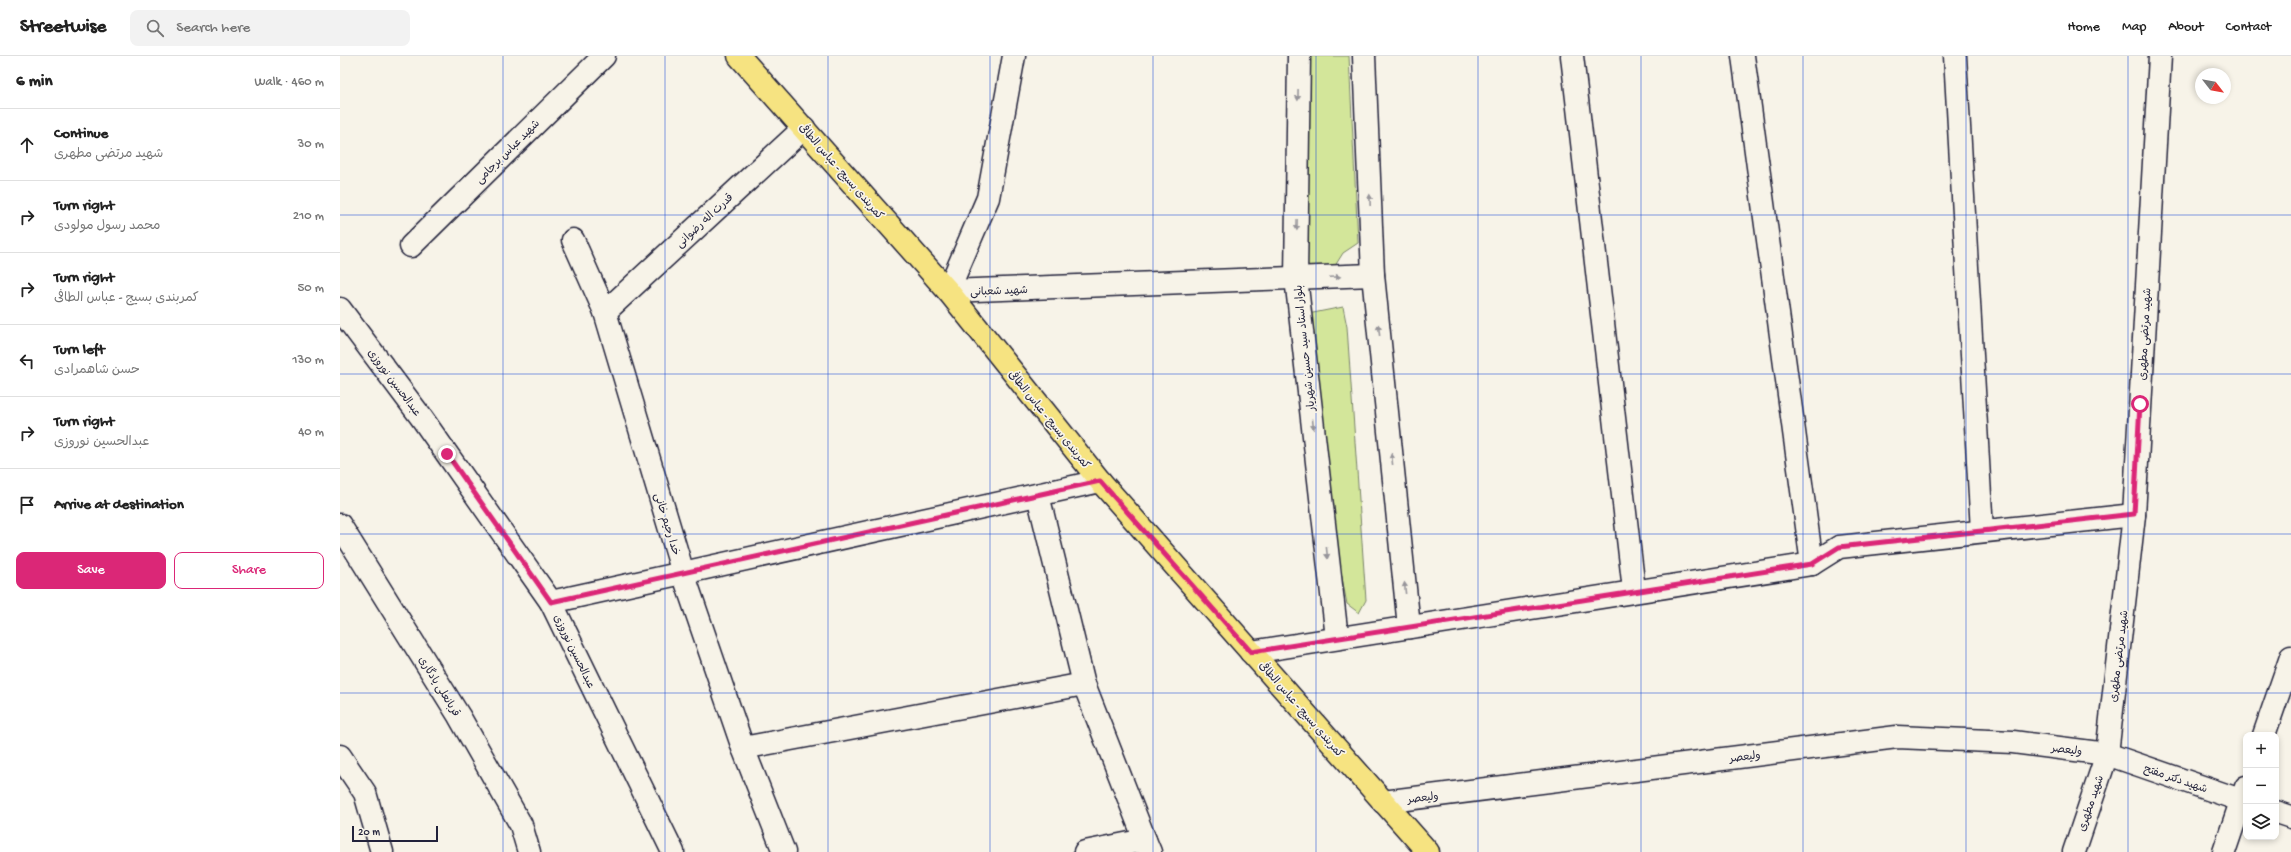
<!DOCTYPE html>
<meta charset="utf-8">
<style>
body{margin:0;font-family:"Gochi Hand","Playpen Sans Arabic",sans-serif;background:#f2f2f2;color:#222}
.controls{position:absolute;right:12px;bottom:12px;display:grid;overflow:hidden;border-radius:8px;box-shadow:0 2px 6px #0003}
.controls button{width:36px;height:36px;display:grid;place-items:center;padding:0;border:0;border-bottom:1px solid #e0e0e0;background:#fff;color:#222;font:20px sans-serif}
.compass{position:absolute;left:1855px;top:12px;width:36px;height:36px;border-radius:50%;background:#fff;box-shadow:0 2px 6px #0003;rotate:121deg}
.scale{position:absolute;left:12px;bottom:10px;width:86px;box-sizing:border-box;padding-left:4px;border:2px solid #22223b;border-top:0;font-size:11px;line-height:14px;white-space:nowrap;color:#22223b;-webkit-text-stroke:3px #f7f3e8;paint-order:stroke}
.stop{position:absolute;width:12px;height:12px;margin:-9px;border:3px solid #db2777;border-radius:50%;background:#fff}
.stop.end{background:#db2777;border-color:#fff;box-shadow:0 1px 4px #0008}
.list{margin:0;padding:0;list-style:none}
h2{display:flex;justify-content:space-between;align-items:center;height:52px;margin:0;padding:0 16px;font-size:17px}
h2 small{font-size:13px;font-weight:400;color:#767676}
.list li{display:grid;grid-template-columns:26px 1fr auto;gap:12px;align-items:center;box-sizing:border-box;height:72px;padding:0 16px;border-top:1px solid #e0e0e0}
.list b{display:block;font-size:15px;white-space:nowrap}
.list p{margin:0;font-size:13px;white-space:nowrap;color:#767676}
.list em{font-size:13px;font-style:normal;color:#767676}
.actions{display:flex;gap:8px;padding:12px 16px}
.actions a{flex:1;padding:9px 0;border:1px solid #db2777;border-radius:8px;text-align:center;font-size:14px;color:#db2777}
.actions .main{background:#db2777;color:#fff}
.icon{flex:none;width:22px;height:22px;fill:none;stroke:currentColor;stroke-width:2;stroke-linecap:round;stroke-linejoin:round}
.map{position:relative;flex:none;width:1951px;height:796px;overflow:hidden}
header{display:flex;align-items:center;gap:24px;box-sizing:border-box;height:56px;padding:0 20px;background:#fff;border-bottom:1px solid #e0e0e0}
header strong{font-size:19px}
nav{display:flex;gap:22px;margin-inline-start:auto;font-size:14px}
.search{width:280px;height:36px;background:#f2f2f2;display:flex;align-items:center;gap:10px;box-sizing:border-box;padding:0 14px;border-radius:8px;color:#767676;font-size:15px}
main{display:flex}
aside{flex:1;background:#fff}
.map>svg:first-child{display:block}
.green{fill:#d3e69a;stroke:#7a846a}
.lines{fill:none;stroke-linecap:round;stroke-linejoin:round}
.minor-casing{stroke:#22223b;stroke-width:25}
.major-casing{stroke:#22223b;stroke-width:25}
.minor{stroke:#f7f3e8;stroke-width:22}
.major{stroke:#f6e381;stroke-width:22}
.oneway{fill:#97959a}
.route{stroke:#db2777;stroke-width:5}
.grid{fill:none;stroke:#1d4ed8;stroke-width:1;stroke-opacity:0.55}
.labels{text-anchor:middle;stroke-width:3.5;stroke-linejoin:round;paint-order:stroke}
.street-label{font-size:11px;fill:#22223b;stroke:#f7f3e8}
</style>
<header>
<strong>Streetwise</strong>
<div class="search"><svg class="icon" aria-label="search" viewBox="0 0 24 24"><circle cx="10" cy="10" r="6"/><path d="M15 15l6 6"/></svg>Search here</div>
<nav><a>Home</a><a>Map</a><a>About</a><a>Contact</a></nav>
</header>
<main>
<aside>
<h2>6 min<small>Walk · 460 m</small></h2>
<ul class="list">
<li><svg class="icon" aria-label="ahead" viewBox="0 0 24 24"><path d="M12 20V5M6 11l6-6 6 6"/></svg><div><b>Continue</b><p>شهید مرتضی مطهری</p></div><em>30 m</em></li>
<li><svg class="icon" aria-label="right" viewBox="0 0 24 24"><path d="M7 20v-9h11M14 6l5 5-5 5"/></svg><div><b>Turn right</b><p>محمد رسول مولودی</p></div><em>210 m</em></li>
<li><svg class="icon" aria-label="right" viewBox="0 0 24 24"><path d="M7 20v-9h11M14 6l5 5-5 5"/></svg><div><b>Turn right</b><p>کمربندی بسیج - عباس الطافی</p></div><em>50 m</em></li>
<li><svg class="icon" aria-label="left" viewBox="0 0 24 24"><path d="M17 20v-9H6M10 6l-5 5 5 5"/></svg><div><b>Turn left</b><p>حسن شاهمرادی</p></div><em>130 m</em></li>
<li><svg class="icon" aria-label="right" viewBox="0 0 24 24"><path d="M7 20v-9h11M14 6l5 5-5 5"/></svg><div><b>Turn right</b><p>عبدالحسین نوروزی</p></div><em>40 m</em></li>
<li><svg class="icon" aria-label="arrive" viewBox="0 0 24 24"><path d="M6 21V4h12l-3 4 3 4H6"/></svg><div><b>Arrive at destination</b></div></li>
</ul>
<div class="actions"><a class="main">Save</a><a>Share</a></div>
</aside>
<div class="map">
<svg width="1951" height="796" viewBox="0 0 1951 796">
<rect width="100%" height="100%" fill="#f7f3e8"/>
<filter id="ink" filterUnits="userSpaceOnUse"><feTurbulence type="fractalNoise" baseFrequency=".025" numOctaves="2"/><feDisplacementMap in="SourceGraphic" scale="8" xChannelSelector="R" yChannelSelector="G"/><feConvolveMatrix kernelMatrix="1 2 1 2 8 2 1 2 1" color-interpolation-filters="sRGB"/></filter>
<g filter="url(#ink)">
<!-- green -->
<g class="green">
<polygon points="960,0 1009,0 1018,187 1003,197 993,213 972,215 950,198"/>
<polygon points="1003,251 1007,271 1026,544 1019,557 1007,548 987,444 963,259"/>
</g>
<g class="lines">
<defs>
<g id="minor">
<polyline points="674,0 648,142 608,235 1033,219"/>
<polyline points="959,0 956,222 997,582"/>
<polyline points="1024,0 1033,219 1069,571"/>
<polyline points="1232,0 1294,534"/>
<polyline points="1403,0 1472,508"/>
<polyline points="1615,0 1642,475"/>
<polyline points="233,184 265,256 343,517 403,692 444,796"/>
<polyline points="71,190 264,0"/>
<polyline points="0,253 81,361 211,546 333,796"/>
<polyline points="265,256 464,72"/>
<polyline points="698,439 744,628 805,784"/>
<polyline points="0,469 119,660 181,769 189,796"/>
<polyline points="211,546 760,425"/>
<polyline points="911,596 1472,508 1499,491 1794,459"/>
<polyline points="1924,679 1951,601"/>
<polyline points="403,692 744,628"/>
<polyline points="0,700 25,737 42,796"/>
<polyline points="1043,746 1557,681 1673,686 1767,698 1906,746"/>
<polyline points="1936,756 1951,761"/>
<polyline points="745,796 805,784 810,796"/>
<polyline points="1734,796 1767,698 1794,459 1820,0"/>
<polyline points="1884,796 1906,731"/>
</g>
<polyline id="major" points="399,0 608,235 760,425 1088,796"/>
</defs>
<!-- minor casing -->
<use href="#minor" class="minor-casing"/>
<!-- major casing -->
<use href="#major" class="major-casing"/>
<!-- minor -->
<use href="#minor" class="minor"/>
<!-- major -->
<use href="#major" class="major"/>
</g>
<!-- one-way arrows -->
<defs><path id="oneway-solid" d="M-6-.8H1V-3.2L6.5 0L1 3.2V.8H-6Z"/></defs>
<g class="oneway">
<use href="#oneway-solid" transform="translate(958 39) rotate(91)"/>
<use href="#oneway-solid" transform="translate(1030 144) rotate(-92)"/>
<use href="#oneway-solid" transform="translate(957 169) rotate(91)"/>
<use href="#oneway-solid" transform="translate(995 221) rotate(-2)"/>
<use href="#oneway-solid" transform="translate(1039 274) rotate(-96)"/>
<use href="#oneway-solid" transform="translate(973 368) rotate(84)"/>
<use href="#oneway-solid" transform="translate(1052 403) rotate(-96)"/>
<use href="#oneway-solid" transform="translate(987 497) rotate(84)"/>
<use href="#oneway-solid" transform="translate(1065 532) rotate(-96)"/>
</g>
</g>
<g class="lines" filter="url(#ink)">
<!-- route -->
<polyline class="route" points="107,398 211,546 760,425 911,596 1472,508 1499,491 1794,458 1800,348"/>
</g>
<!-- grid -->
<path class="grid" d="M163,0v796M325,0v796M488,0v796M650,0v796M813,0v796M976,0v796M1138,0v796M1301,0v796M1463,0v796M1626,0v796M1788,0v796M0,159h1951M0,318h1951M0,478h1951M0,637h1951"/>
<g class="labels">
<!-- street labels -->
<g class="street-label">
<text transform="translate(167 95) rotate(-45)" y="4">شهید عباس برجامی</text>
<text transform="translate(502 115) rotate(49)" y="4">کمربندی بسیج - عباس الطافی</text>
<text transform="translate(364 164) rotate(-43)" y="4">قدرت اله رضوانی</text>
<text transform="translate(659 234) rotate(-2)" y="4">شهید شعبانی</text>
<text transform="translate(1804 278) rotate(-87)" y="4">شهید مرتضی مطهری</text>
<text transform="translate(964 292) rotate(-96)" y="4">بلوار استاد سید حسین شهریار</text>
<text transform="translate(55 326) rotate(53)" y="4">عبدالحسین نوروزی</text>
<text transform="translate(710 363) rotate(51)" y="4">کمربندی بسیج - عباس الطافی</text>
<text transform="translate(328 468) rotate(73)" y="4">خدا رحیم خانی</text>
<text transform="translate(235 595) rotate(64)" y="4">عبدالحسین نوروزی</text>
<text transform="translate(1778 600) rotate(-83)" y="4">شهید مرتضی مطهری</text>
<text transform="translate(100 630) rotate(58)" y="4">قربانعلی یادگاری</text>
<text transform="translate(962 653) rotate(49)" y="4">کمربندی بسیج - عباس الطافی</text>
<text transform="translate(1727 693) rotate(7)" y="4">ولیعصر</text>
<text transform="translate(1405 700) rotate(-7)" y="4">ولیعصر</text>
<text transform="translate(1836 722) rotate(19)" y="4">شهید دکتر مفتح</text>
<text transform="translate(1083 741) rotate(-7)" y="4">ولیعصر</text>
<text transform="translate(1750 747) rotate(-71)" y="4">شهید مطهری</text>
</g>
</g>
</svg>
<div class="controls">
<button>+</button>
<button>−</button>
<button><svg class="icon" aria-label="layers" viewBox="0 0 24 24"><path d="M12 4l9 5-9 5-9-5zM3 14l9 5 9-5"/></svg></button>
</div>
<svg class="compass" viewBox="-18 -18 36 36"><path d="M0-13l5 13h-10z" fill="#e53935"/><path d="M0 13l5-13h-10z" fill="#767676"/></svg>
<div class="scale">20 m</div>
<div class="stop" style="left:1800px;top:348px"></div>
<div class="stop end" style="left:107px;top:398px"></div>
</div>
</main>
